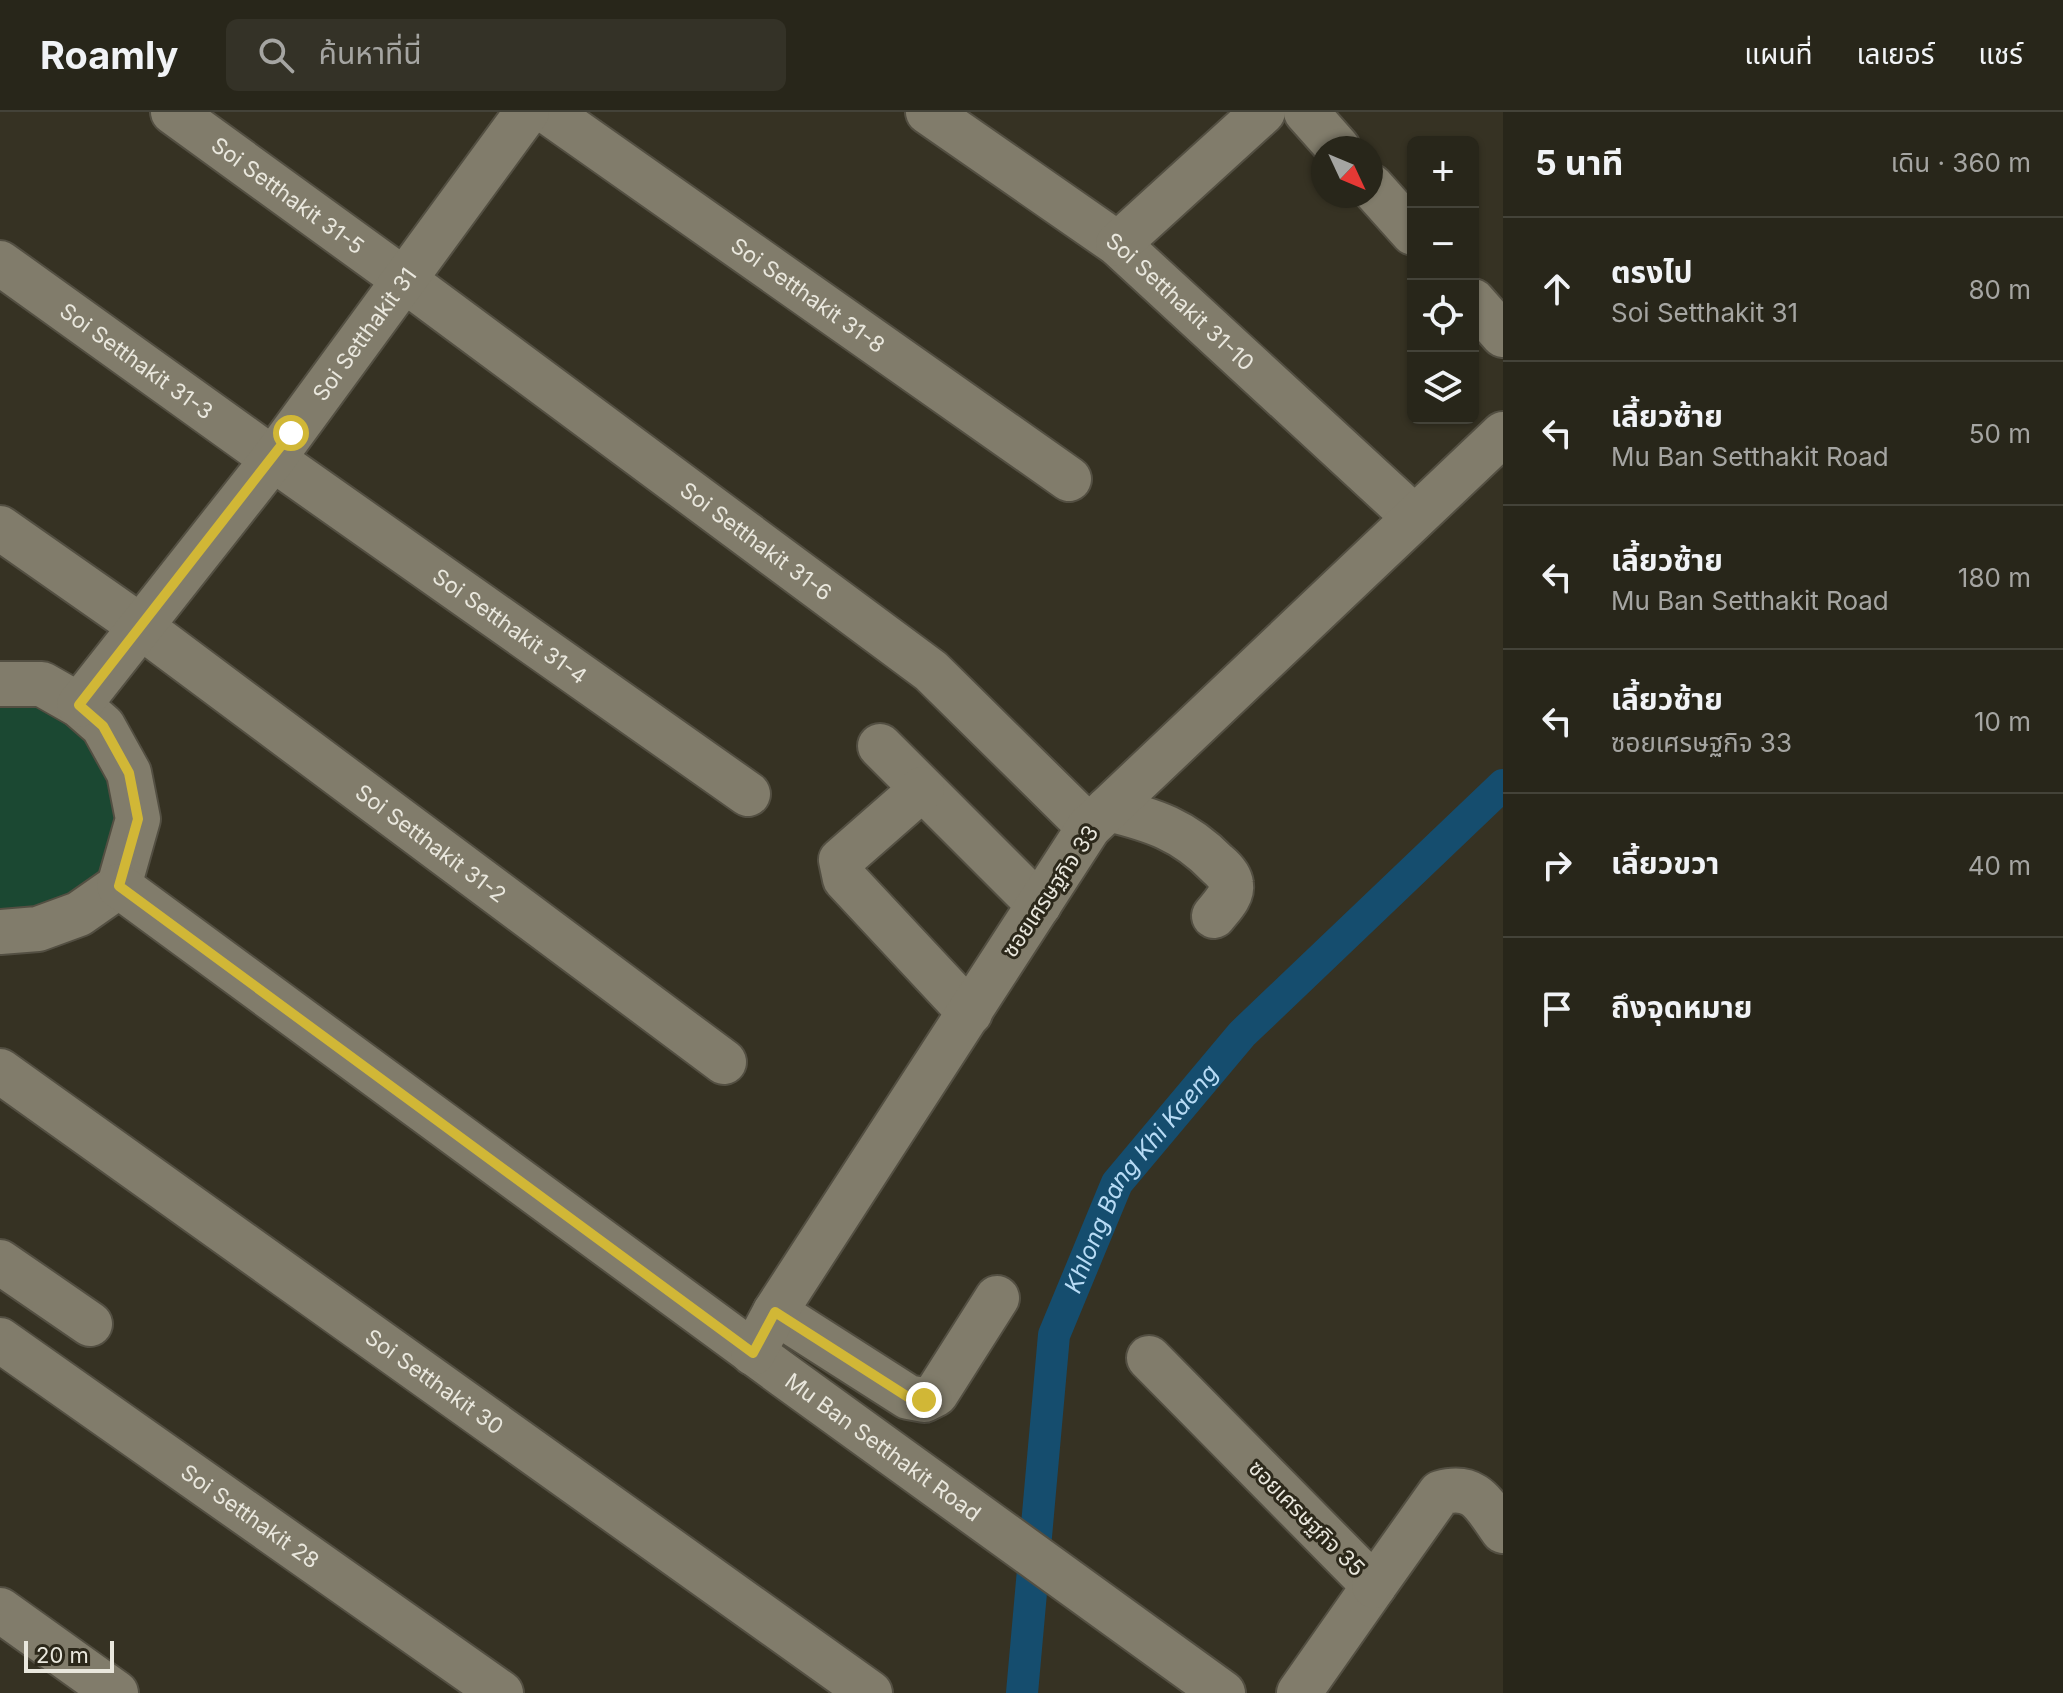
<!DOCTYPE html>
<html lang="th">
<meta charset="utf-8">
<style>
body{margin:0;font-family:Inter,"Noto Sans Thai",sans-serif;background:#343227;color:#f1f3f6}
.controls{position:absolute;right:24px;top:24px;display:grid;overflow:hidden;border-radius:12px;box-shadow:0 2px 6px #0004}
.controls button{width:72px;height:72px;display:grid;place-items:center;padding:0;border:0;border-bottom:2px solid #444339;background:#28261a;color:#f1f3f6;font:40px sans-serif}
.compass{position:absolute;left:1311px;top:24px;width:72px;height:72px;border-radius:50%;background:#28261a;box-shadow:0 2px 6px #0004;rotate:134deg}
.scale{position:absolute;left:24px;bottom:20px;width:90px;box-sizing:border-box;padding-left:8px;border:4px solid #e9e7dd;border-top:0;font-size:22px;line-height:28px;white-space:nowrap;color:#e9e7dd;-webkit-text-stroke:6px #2c281a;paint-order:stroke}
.stop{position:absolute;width:24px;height:24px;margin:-18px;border:6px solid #d1b736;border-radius:50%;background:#fff}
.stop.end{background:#d1b736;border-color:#fff;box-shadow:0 2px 8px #0008}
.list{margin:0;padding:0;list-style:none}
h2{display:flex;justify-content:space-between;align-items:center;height:104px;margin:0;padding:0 32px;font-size:34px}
h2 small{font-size:26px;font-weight:400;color:#a5a5a2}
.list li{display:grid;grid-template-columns:52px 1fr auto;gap:24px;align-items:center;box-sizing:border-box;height:144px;padding:0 32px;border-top:2px solid #444339}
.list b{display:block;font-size:30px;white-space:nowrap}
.list p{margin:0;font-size:26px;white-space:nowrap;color:#a5a5a2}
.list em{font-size:26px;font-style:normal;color:#a5a5a2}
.icon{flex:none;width:44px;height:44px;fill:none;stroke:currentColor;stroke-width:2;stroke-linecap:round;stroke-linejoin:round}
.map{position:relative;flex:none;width:1503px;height:1581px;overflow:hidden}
header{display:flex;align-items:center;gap:48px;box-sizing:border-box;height:112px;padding:0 40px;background:#28261a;border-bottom:2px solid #444339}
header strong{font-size:38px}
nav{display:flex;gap:44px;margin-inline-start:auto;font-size:28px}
.search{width:560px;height:72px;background:#343227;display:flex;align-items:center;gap:20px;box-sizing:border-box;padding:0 28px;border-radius:12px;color:#a5a5a2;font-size:30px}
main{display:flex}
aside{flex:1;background:#28261a}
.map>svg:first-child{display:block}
.green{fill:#1b4832}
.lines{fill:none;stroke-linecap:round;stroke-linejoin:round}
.canal{stroke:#154d6e;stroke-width:32}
.minor-casing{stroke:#534f42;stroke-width:48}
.minor{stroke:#817c6b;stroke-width:44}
.route{stroke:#d1b736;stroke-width:10}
.labels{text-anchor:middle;stroke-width:6;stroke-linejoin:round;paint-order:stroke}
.street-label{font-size:22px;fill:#e9e7dd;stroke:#2c281a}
.water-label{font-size:24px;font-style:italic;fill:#b7dbf5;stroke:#2c281a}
</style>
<header>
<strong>Roamly</strong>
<div class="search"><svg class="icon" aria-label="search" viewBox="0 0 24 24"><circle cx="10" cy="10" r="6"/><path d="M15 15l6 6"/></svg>ค้นหาที่นี่</div>
<nav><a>แผนที่</a><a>เลเยอร์</a><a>แชร์</a></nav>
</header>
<main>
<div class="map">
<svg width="1503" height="1581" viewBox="0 0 1503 1581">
<rect width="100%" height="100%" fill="#363223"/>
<!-- green -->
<polygon class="green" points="0,589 37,590 98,628 124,694 104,763 77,791 0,811"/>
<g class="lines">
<!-- canal -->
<path class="canal" id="s1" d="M1022,1581l32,-358 63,-152 125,-149 261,-249"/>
<defs>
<g id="minor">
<path id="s2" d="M173,0l230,167 528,392 158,156"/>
<path id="s3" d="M548,0l521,367"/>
<path id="s4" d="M928,0l190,132 296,273"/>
<polyline points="1306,0 1338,36"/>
<polyline points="1371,74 1413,121"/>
<polyline points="1118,132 1263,0"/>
<path id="s5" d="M0,151l273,196 475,335"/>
<polyline points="1473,189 1503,223"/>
<path id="s6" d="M0,416l140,98 584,436"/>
<polyline points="0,572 42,572 79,593 103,614 129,661 138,707 119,774 79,802 38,817 0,820"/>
<path id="s7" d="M79,593l194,-246 254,-347"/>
<polyline points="880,634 1039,793"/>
<polyline points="922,677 841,748 845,767 970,901"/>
<path d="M1108,697c45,11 76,21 109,55 6,5 13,12 14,20 2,12 -10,23 -17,32"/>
<path id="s8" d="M119,774l666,490 438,317"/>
<path id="s9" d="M0,959l870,622"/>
<polyline points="0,1150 90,1212"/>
<polyline points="775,1200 908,1285 924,1288 936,1282 997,1186"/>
<path id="s10" d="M0,1228l501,353"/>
<polyline points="753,1241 775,1200 1089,715 1503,322"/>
<polyline points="1149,1246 1374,1474 1299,1581"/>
<path d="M1374,1474l66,-93c36,-10 44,12 63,38"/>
<polyline points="0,1498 116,1581"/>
</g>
</defs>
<!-- minor casing -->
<use href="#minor" class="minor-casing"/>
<!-- minor -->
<use href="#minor" class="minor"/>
</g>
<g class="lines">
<!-- route -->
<polyline class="route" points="291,321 79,593 103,614 129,661 138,707 119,774 753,1241 775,1200 908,1285 924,1288"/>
</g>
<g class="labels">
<!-- street labels -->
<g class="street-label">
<text dy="8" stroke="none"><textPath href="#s2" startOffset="142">Soi Setthakit 31-5</textPath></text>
<text dy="8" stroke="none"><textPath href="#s3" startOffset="318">Soi Setthakit 31-8</textPath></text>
<text dy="8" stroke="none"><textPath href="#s4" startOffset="316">Soi Setthakit 31-10</textPath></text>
<text dy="8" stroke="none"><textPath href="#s7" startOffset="468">Soi Setthakit 31</textPath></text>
<text dy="8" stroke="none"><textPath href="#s5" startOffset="168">Soi Setthakit 31-3</textPath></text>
<text dy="8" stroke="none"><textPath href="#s2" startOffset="724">Soi Setthakit 31-6</textPath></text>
<text dy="8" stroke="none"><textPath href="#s5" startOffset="626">Soi Setthakit 31-4</textPath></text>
<text dy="8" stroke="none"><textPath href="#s6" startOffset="534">Soi Setthakit 31-2</textPath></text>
<text transform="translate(1050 779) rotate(-56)" y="8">ซอยเศรษฐกิจ 33</text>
<text dy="8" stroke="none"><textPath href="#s9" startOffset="534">Soi Setthakit 30</textPath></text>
<text dy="8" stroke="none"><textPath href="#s8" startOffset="948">Mu Ban Setthakit Road</textPath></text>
<text dy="8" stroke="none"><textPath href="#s10" startOffset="306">Soi Setthakit 28</textPath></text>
<text transform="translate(1307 1406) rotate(45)" y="8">ซอยเศรษฐกิจ 35</text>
</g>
<!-- water labels -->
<g class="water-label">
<text dy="8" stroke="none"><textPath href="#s1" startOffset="540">Khlong Bang Khi Kaeng</textPath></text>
</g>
</g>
</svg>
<div class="controls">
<button>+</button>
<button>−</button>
<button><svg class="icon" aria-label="locate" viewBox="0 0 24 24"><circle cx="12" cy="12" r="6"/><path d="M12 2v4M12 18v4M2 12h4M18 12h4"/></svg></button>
<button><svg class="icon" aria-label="layers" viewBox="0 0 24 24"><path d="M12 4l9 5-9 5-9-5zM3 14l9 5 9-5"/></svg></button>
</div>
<svg class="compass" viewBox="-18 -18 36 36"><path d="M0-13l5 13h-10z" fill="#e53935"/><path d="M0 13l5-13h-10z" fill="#a5a5a2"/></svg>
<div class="scale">20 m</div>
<div class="stop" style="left:291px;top:321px"></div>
<div class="stop end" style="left:924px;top:1288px"></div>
</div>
<aside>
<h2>5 นาที<small>เดิน · 360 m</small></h2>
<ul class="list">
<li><svg class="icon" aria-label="ahead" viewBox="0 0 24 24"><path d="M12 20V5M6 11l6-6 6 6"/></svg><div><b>ตรงไป</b><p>Soi Setthakit 31</p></div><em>80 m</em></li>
<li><svg class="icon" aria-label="left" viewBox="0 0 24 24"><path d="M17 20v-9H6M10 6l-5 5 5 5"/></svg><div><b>เลี้ยวซ้าย</b><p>Mu Ban Setthakit Road</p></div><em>50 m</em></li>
<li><svg class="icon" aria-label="left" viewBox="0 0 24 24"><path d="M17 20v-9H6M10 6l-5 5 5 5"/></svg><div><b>เลี้ยวซ้าย</b><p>Mu Ban Setthakit Road</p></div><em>180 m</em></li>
<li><svg class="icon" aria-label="left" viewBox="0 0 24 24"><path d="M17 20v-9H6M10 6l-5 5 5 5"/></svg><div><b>เลี้ยวซ้าย</b><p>ซอยเศรษฐกิจ 33</p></div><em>10 m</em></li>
<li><svg class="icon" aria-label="right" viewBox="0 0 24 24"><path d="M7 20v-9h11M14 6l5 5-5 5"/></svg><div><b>เลี้ยวขวา</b></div><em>40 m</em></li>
<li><svg class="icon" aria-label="arrive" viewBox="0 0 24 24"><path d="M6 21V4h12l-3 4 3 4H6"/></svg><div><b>ถึงจุดหมาย</b></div></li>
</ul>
</aside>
</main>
